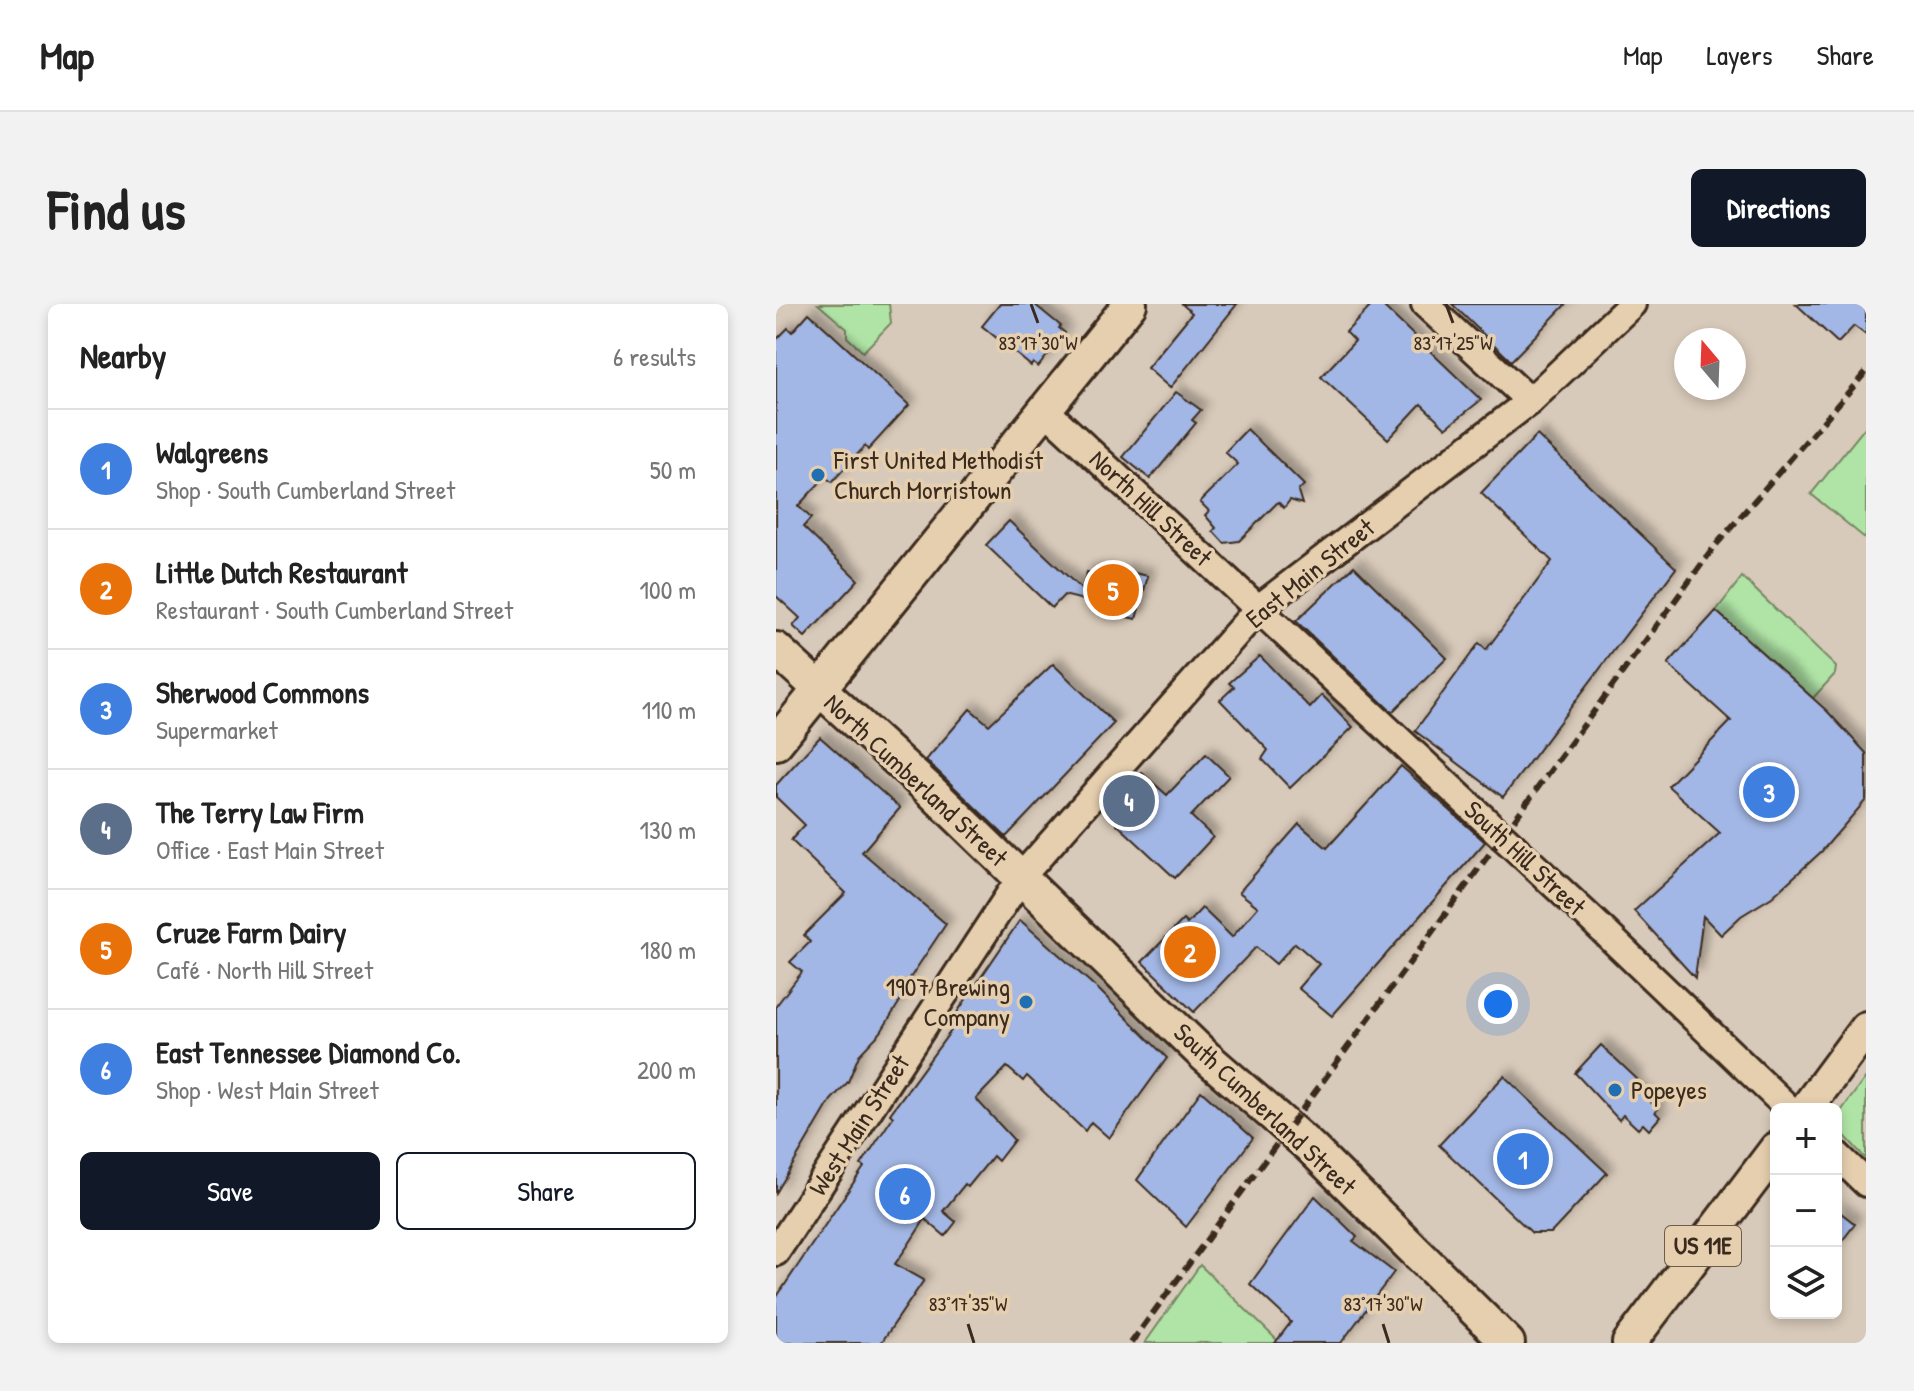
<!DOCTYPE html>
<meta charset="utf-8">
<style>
body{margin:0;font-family:"Patrick Hand",sans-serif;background:#f2f2f2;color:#222}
.controls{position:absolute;right:24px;bottom:24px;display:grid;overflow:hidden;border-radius:12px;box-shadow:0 4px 12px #0003}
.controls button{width:72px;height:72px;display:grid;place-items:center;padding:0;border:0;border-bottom:2px solid #e0e0e0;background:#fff;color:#222;font:40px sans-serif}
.compass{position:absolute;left:898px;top:24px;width:72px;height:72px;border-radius:50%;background:#fff;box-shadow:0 4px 12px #0003;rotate:341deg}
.you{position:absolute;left:722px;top:700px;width:28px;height:28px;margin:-20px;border:6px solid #fff;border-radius:50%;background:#1a73e8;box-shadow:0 0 0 12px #1a73e833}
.badge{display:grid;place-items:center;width:52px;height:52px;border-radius:50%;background:#111827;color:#fff;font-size:26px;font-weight:700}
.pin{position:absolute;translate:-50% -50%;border:4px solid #fff;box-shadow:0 2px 8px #0006}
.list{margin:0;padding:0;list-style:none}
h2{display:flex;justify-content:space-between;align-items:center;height:104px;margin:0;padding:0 32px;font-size:34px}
h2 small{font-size:26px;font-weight:400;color:#767676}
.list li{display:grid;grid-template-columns:52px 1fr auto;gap:24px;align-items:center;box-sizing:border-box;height:120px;padding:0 32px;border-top:2px solid #e0e0e0}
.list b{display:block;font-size:30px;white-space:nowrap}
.list p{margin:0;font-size:26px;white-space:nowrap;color:#767676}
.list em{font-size:26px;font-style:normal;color:#767676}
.actions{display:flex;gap:16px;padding:24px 32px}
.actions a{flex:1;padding:18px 0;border:2px solid #111827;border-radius:12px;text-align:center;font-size:28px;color:#111827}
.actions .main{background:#111827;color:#fff}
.icon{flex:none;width:44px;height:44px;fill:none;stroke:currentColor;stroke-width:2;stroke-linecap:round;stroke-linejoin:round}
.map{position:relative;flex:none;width:1090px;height:1039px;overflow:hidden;border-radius:12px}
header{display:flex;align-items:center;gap:48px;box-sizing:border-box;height:112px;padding:0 40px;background:#fff;border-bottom:2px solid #e0e0e0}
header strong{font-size:38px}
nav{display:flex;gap:44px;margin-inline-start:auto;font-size:28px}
.intro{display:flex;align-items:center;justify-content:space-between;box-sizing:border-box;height:192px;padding:0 48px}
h1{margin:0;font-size:56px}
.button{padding:20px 36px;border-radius:12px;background:#111827;color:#fff;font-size:28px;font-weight:700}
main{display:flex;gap:48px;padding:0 48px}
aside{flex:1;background:#fff;border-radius:12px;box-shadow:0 4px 12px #0003}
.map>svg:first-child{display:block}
.green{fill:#b0e4a6;stroke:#768762;stroke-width:2}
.building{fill:#a2b7e5;stroke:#3b2a1e;stroke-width:2;filter:url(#shadow)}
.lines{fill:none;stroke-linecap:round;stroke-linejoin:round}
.minor-casing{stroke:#3b2a1e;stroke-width:32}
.major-casing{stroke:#3b2a1e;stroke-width:38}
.minor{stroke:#e6cfaf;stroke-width:26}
.major{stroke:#e6cfaf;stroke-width:32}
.rail{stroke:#3b2a1e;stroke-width:6;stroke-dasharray:12 6;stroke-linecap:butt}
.ticks{fill:none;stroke:#3b2a1e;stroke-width:3}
.poi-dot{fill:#1f6fb2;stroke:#e6cfaf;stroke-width:3}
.labels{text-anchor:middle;stroke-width:7;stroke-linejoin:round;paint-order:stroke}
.shield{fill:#e6cfaf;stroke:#6e5c4a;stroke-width:2}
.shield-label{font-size:24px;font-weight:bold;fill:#3b2a1e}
.poi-label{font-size:26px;fill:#3b2a1e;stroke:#e6cfaf;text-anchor:start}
.street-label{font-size:26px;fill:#3b2a1e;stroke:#e6cfaf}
.ticks-label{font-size:20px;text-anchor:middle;fill:#3b2a1e;stroke:#e6cfaf;stroke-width:7;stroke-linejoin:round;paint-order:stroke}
</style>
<header>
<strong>Map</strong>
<nav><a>Map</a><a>Layers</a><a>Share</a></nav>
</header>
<div class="intro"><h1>Find us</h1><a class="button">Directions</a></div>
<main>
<aside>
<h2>Nearby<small>6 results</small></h2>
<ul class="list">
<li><span class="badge" style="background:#3f7fe0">1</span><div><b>Walgreens</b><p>Shop · South Cumberland Street</p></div><em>50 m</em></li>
<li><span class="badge" style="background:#e8710a">2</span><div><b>Little Dutch Restaurant</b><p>Restaurant · South Cumberland Street</p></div><em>100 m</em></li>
<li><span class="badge" style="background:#3f7fe0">3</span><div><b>Sherwood Commons</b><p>Supermarket</p></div><em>110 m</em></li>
<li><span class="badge" style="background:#5c6f8a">4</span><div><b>The Terry Law Firm</b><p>Office · East Main Street</p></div><em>130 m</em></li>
<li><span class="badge" style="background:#e8710a">5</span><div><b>Cruze Farm Dairy</b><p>Café · North Hill Street</p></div><em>180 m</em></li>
<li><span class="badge" style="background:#3f7fe0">6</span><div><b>East Tennessee Diamond Co.</b><p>Shop · West Main Street</p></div><em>200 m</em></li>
</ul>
<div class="actions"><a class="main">Save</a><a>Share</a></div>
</aside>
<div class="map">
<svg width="1090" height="1039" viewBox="0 0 1090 1039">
<defs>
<filter id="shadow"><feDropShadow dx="7" dy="-7" stdDeviation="4" flood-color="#0004"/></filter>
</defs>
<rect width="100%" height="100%" fill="#d8caba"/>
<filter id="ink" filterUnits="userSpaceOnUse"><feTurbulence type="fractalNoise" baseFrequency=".0125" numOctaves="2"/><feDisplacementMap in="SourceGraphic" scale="16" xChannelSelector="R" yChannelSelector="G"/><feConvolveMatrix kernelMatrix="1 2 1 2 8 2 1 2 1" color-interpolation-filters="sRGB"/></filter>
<g filter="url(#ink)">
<!-- green -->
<g class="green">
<polygon points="42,0 113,0 115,19 87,48 71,33 71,25"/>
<polygon points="1090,122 1090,235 1035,190"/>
<polygon points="966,273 1060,363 1059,370 1037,394 940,307"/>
<polygon points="1090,773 1090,855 1060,822 1060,814"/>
<polygon points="424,961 504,1039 369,1039"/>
</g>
<!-- building -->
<g class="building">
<polygon points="224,0 258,0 285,22 283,24 289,29 262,63 257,59 255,62 206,22"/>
<polygon points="406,0 461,0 394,84 371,64 416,9"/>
<polygon points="597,0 605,0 705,96 670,124 645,100 612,135 545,73 579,37 570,28"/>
<polygon points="676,0 790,0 735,57"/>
<polygon points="1020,0 1090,0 1090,31 1078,22 1062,39"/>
<polygon points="33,9 133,101 92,146 89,142 56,178 49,173 22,202 35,214 27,223 82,276 29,333 17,322 24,314 0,292 0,36 12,24 16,28"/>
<polygon points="400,88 425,106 416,116 420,119 374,175 347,153"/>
<polygon points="471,125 528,181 522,187 526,200 514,196 508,204 502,198 463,237 448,239 437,227 440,224 429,211 433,207 424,198 462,160 449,148"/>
<polygon points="761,131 900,264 727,493 639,427 703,339 710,346 776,257 705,189"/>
<polygon points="233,217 306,286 311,268 342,276 345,266 372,272 360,315 342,311 343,305 288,291 276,304 210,241"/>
<polygon points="578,262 671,354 616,408 520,317"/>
<polygon points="940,307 1051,407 1090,449 1090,496 1046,547 996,593 965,612 945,631 927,612 919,674 858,607 944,529 892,482 955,417 892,360"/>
<polygon points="484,352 534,404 546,391 577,423 514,484 486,455 492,446 444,396 458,383 453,379"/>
<polygon points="277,360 338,419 230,533 150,456 194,405 213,421"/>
<polygon points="44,433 124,504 86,548 170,620 126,686 129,689 105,728 83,751 72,778 55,796 0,889 0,702 26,668 14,658 34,638 28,631 70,589 15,536 29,521 0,493 0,481"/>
<polygon points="430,450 453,472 415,512 437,533 399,574 329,509 366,469 391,491"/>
<polygon points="625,462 709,538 556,712 522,684 543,660 519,639 500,660 480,643 418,708 366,658 407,616 411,620 426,604 456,633 482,603 463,588 523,520 551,544"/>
<polygon points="244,616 324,687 391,754 333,834 315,818 309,827 251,772 247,777 231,763 200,795 238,836 222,857 217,852 192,883 189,880 167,907 180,918 169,932 149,915 131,943 119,960 148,976 105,1039 0,1039 0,994 88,863 85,861 117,813 114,810 182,717 178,713"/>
<polygon points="825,741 861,775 856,780 882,805 879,808 884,813 873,826 867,820 862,825 847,811 843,816 799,769"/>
<polygon points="728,772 831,869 775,929 756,929 663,841"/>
<polygon points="425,787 477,834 410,923 361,876"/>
<polygon points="539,892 581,933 577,937 618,968 565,1039 499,1039 515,1018 474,980"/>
<polygon points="1060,905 1079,920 1060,945"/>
</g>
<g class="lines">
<defs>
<g id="minor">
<polyline points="649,0 754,97"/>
<polyline points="267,104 814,614 1013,805"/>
<polyline points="1060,850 1090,879"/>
<polyline points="0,948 245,573 483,304 754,97 856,0"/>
</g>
<g id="major">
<polyline points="0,345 157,489 429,752 534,843 732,1039"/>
<polyline points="0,439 354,0"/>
<polyline points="1030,805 1090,724"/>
<polyline points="853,1039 1000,845"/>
</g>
</defs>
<!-- minor casing -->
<use href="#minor" class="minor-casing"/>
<!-- major casing -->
<use href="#major" class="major-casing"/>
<!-- minor -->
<use href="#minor" class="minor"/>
<!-- major -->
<use href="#major" class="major"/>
<!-- rail -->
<polyline class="rail" points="355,1039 939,242 1090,68"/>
</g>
</g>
<!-- ticks -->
<path class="ticks" d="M255,0l7,19M670,0l7,19M192,1020l6,19M607,1020l6,19"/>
<!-- markers -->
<g class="poi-dot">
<circle cx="42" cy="171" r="8"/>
<circle cx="250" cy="698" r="8"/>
<circle cx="839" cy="786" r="8"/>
</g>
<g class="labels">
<!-- shield labels -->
<rect class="shield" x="889" y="922" width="76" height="40" rx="6"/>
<g class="shield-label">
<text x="927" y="950">US 11E</text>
</g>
<!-- poi labels -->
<g class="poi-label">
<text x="58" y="165">First United Methodist<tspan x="58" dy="30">Church Morristown</tspan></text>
<text x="234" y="692" text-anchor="end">1907 Brewing<tspan x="234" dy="30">Company</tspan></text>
<text x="855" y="795">Popeyes</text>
</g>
<!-- street labels -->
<g class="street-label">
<text transform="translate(375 204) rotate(43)" y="9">North Hill Street</text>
<text transform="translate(534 269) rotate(-39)" y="9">East Main Street</text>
<text transform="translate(140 476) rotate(43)" y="9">North Cumberland Street</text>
<text transform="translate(749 554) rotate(43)" y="9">South Hill Street</text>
<text transform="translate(489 805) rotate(43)" y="9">South Cumberland Street</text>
<text transform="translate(83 821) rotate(-57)" y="9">West Main Street</text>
</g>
</g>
<g class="ticks-label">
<text x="262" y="46">83°17'30"W</text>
<text x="677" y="46">83°17'25"W</text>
<text x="192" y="1007">83°17'35"W</text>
<text x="607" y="1007">83°17'30"W</text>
</g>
</svg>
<div class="controls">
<button>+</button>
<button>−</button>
<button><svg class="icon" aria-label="layers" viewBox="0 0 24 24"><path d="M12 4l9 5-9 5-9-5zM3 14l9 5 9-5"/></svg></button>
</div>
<svg class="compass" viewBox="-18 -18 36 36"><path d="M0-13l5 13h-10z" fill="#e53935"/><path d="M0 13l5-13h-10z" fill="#767676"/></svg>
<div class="you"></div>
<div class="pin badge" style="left:747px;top:855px;background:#3f7fe0">1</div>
<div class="pin badge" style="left:414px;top:648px;background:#e8710a">2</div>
<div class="pin badge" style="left:993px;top:488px;background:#3f7fe0">3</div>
<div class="pin badge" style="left:353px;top:497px;background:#5c6f8a">4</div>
<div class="pin badge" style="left:337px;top:286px;background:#e8710a">5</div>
<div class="pin badge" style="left:129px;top:890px;background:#3f7fe0">6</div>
</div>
</main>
